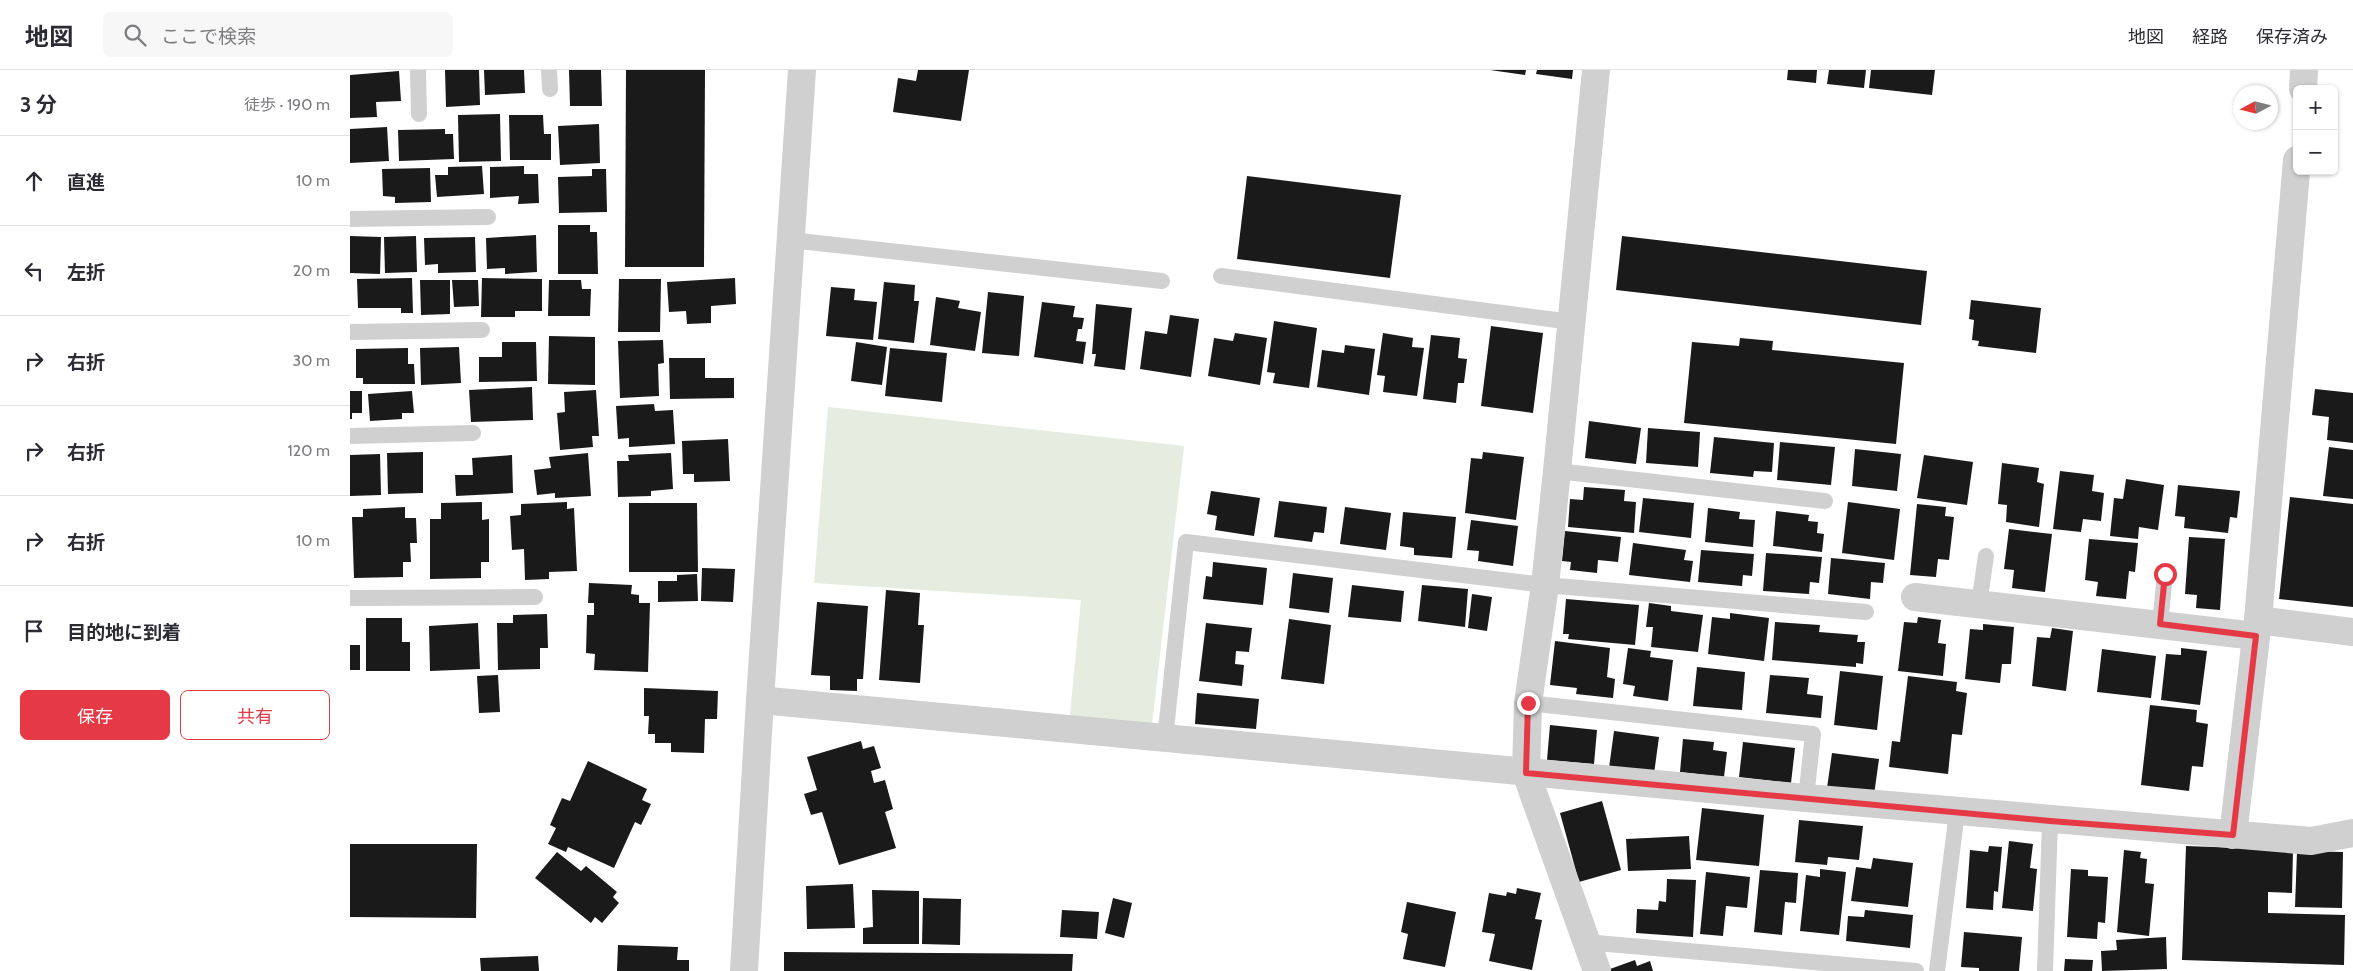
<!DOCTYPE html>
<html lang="ja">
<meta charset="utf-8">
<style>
body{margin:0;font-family:Cabin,"Noto Sans JP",sans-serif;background:#f7f7f7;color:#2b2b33}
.controls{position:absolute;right:15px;top:15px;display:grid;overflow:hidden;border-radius:8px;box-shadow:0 1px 4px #0004}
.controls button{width:45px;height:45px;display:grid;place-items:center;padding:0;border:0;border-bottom:1px solid #e1e1e2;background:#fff;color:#2b2b33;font:25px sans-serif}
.compass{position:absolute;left:1883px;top:15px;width:45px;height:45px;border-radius:50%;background:#fff;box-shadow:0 1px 4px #0004;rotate:263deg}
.stop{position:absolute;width:15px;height:15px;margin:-11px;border:4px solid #e63946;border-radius:50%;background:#fff}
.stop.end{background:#e63946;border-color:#fff;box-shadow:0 1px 5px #0008}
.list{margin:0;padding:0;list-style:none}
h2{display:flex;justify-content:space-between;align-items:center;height:65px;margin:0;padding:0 20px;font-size:21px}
h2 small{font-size:16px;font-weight:400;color:#7c7c81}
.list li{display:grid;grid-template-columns:32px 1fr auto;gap:15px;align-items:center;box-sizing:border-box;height:90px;padding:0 20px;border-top:1px solid #e1e1e2}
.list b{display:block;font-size:19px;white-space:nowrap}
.list em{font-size:16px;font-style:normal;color:#7c7c81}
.actions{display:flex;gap:10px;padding:15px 20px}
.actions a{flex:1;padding:11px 0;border:1px solid #e63946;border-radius:8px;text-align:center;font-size:18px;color:#e63946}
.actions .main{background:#e63946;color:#fff}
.icon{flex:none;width:28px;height:28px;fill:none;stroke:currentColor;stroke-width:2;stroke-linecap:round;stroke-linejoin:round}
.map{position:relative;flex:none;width:2003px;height:901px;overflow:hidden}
header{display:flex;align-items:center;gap:30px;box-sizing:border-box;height:70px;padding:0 25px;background:#fff;border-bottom:1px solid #e1e1e2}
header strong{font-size:24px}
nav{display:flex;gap:28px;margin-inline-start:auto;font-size:18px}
.search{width:350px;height:45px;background:#f7f7f7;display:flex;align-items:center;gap:12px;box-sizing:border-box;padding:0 18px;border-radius:8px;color:#7c7c81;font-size:19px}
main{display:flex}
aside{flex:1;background:#fff}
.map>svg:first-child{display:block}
.green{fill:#e6ecdf}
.building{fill:#1a1a1a}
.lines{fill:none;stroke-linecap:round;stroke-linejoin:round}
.service{stroke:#d0d0d0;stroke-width:16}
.minor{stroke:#d0d0d0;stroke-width:28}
.tertiary{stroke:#d0d0d0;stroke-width:28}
.route{stroke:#e63946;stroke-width:6}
</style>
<header>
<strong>地図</strong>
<div class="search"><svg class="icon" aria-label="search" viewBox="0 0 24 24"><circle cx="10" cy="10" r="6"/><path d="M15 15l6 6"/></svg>ここで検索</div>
<nav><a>地図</a><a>経路</a><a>保存済み</a></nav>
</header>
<main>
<aside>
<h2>3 分<small>徒歩 · 190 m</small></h2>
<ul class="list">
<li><svg class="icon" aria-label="ahead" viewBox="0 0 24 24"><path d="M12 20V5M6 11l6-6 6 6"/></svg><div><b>直進</b></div><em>10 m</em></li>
<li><svg class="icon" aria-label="left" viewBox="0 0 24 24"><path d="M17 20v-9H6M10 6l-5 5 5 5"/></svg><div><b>左折</b></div><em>20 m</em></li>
<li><svg class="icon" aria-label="right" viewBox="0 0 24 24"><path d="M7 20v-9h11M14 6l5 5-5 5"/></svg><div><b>右折</b></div><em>30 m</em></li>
<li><svg class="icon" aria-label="right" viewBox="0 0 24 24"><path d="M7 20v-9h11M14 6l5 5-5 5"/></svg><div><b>右折</b></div><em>120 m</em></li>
<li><svg class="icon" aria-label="right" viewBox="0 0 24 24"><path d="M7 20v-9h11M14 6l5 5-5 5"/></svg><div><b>右折</b></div><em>10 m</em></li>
<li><svg class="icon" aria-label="arrive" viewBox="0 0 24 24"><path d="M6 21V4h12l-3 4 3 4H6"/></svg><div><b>目的地に到着</b></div></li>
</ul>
<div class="actions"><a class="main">保存</a><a>共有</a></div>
</aside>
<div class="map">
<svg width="2003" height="901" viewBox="0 0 2003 901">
<rect width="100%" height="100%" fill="#fff"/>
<!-- green -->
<polygon class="green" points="478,337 834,376 802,655 720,645 731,530 464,513"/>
<!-- building -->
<g class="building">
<polygon points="95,0 129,0 130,35 96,37"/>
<polygon points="134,0 174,0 175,23 135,25"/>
<polygon points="219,0 251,0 252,36 220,36"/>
<polygon points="276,0 355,0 354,197 275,197"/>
<polygon points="568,0 619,0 611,51 543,42 548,8 566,11"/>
<polygon points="1140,0 1176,0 1175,5"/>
<polygon points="1187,0 1223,0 1222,9 1186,4"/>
<polygon points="1438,0 1467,0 1466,13 1437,10"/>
<polygon points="1479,0 1516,0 1514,18 1477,14"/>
<polygon points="1521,0 1585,0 1582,25 1519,18"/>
<polygon points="49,1 51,31 26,32 27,47 0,48 0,5"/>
<polygon points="150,44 151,91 109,92 108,45"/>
<polygon points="159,45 193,45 194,64 201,64 201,90 160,90"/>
<polygon points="249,54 250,93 210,95 208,56"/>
<polygon points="37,57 39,91 0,93 0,59"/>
<polygon points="95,59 95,64 103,64 104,89 49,91 48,60"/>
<polygon points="132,96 134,124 87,127 85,105 98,105 98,97"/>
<polygon points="174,96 174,104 188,104 189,133 168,134 169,126 140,128 140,97"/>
<polygon points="80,98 81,132 45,133 45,127 33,126 32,99"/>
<polygon points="242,99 256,99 257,142 209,143 208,107 242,106"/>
<polygon points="897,106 1051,125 1040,208 887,189"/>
<polygon points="208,155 240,155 240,162 247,162 248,204 208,204"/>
<polygon points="186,165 187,202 155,204 155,198 137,199 136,168"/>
<polygon points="0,166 31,167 30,204 0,203"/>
<polygon points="66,166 67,202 35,203 34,167"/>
<polygon points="1272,166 1577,201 1571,255 1266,220"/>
<polygon points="125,167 126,202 88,203 88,194 75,195 74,168"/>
<polygon points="62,208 63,243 51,243 51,238 8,238 7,209"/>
<polygon points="132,208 192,209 192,241 165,241 165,247 131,247"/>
<polygon points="385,208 386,234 361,236 361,253 337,254 336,241 319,242 317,212"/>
<polygon points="269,209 311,209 310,262 268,262"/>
<polygon points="70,210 100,210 100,244 71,245"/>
<polygon points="102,210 128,210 129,236 104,237"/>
<polygon points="199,210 231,210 232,219 241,219 240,246 198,246"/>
<polygon points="534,212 565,215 564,231 569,231 564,273 528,269"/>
<polygon points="481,217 505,219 504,230 527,232 523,270 476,266"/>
<polygon points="638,222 674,226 669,286 632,283"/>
<polygon points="586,227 610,231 608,238 631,242 625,281 580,275"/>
<polygon points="1621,230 1691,238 1686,283 1628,276 1629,271 1622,270 1624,250 1619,249"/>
<polygon points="692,232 725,236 723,247 734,248 732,259 728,259 726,271 736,272 733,294 684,287"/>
<polygon points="746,234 782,238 775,300 744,296 746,284 742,284"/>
<polygon points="820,245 849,249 841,307 790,299 795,261 817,264"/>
<polygon points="924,251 967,258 959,318 923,313 925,303 917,302"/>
<polygon points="1141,256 1193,263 1183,343 1131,336"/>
<polygon points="885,263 917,268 910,315 858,306 864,268 883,271"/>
<polygon points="1033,263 1063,268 1062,277 1074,278 1067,326 1033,322 1035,306 1027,305"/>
<polygon points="1081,265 1110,268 1108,288 1117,289 1114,313 1108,313 1106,333 1073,329"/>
<polygon points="199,266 245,267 245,315 198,314"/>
<polygon points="1390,268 1423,271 1422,280 1554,293 1546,374 1334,353 1342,272 1389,276"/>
<polygon points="313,270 314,293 308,294 309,326 270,328 268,271"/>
<polygon points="152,272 186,272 187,311 129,312 129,287 152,287"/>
<polygon points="506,272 537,277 532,315 501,311"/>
<polygon points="995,275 1025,279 1019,325 967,317 972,280 994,283"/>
<polygon points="109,277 111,313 71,315 70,278"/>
<polygon points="58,278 58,294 64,294 65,314 13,314 13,308 6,308 6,279"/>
<polygon points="540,278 597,283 592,332 535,326"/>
<polygon points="319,288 355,288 355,308 384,308 384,328 320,329"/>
<polygon points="182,317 183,350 121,352 119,320"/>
<polygon points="1965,319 2003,323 2003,373 1977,370 1979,347 1962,345"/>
<polygon points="246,320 249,366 242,366 243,377 210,380 207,343 215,342 214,322"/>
<polygon points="0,321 12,321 12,343 2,343 2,349 0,349"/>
<polygon points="62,321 64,343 52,343 52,349 20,351 18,324"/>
<polygon points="304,334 305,341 323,340 325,374 279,377 279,368 268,369 266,336"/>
<polygon points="1239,351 1291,358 1286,394 1235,388"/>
<polygon points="1298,358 1350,362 1348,397 1296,393"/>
<polygon points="1364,367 1424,373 1422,402 1404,401 1403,407 1360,403"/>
<polygon points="378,369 380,411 344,412 344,404 333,404 332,371"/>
<polygon points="1430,372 1485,377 1481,415 1427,410"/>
<polygon points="1979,377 2003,380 2003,429 1973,426"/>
<polygon points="1505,379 1551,384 1547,421 1502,416"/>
<polygon points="73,382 73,423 38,424 37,383"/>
<polygon points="1133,382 1174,387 1166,450 1115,443 1121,388 1132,389"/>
<polygon points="238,383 241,426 205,428 205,423 187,425 184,400 201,398 199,387"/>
<polygon points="321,383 323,419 301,421 301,426 268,427 267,391 279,391 278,385"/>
<polygon points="30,384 31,425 0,426 0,385"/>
<polygon points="162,385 163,423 106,426 105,405 123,405 122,388"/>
<polygon points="1574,385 1623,392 1617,435 1567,428"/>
<polygon points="1652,393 1689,398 1687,412 1694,414 1689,457 1656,452 1657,435 1648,434"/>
<polygon points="1710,401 1744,405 1742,421 1754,423 1751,451 1733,449 1731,462 1703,459"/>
<polygon points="1776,409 1814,415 1808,460 1789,457 1788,469 1760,466 1764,428 1773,429"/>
<polygon points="1828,415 1890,421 1887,448 1880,447 1878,463 1834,458 1835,447 1825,446"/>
<polygon points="1234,417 1275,420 1274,431 1286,432 1284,463 1218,457 1220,429 1233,430"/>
<polygon points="861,421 910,428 904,466 865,460 867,446 857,444"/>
<polygon points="1940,427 2003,434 2003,537 1929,529"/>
<polygon points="1293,428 1344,433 1341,468 1289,462"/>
<polygon points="929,431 977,437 974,463 964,462 962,472 924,467"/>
<polygon points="132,432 132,450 139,449 139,492 131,492 131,508 80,509 80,449 91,449 91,433"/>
<polygon points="217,432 217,439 224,438 227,501 199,502 199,509 175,510 174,479 162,480 160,446 171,445 171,434"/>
<polygon points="1498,432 1550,439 1544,490 1492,483"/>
<polygon points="279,433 347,433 348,502 279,502"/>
<polygon points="1567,434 1596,437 1595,446 1604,447 1599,490 1588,489 1586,507 1560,505"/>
<polygon points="55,437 55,448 66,448 67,473 60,473 61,492 53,492 53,507 4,508 2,447 13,447 13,439"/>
<polygon points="995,437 1041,443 1036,480 990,474"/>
<polygon points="1358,438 1390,442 1389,449 1405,450 1403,477 1355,472"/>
<polygon points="1426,441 1459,445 1458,451 1468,452 1467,463 1474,464 1472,482 1423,476"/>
<polygon points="1053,442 1106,447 1102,488 1064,485 1064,478 1050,476"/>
<polygon points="1121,450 1168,456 1163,496 1128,491 1129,481 1117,480"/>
<polygon points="1659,459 1702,464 1695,522 1662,518 1664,500 1654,499"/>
<polygon points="1215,461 1271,467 1268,492 1248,490 1247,503 1220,500 1221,492 1212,491"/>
<polygon points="1839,467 1875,469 1870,540 1846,538 1847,525 1835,524"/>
<polygon points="1739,469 1788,473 1785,502 1779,501 1776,529 1746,526 1748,512 1735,510"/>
<polygon points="1283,473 1336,480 1334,490 1343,491 1340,512 1279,505"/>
<polygon points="1351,480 1404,484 1402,506 1393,505 1392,516 1348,512"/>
<polygon points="1416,483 1472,487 1469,513 1460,512 1459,524 1413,521"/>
<polygon points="1481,488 1535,493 1533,513 1521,512 1520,529 1478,524"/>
<polygon points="863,492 917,498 913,535 853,529 856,506 862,507"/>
<polygon points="352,498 385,499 383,532 351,531"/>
<polygon points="943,503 983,508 979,543 939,538"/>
<polygon points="347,504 348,531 308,532 308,511 327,511 327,505"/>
<polygon points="239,513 282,515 281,524 289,525 289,533 300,533 298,602 244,600 245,584 236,583 237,545 244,545 244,533 238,533"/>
<polygon points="1002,515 1054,521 1051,552 998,547"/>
<polygon points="1072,515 1118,519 1115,557 1068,551"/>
<polygon points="536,520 570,523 568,555 574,555 570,613 529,610"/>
<polygon points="1122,524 1142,527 1137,561 1118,558"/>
<polygon points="1216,529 1289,535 1285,575 1218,569 1219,564 1213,564"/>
<polygon points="467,532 518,536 513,609 507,609 507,621 480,620 480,606 461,605"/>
<polygon points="1299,533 1321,536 1321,541 1353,545 1348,582 1301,577 1303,557 1296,557"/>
<polygon points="1380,543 1419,548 1414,591 1358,584 1362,547 1380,549"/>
<polygon points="197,544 198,578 190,578 190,599 148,600 147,553 163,553 163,545"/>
<polygon points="1568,547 1591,550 1588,573 1596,574 1593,606 1548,601 1554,552 1567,553"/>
<polygon points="16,548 52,548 52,572 60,572 60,601 16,601"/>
<polygon points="939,549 981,555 974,614 931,609"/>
<polygon points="1425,552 1470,555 1469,562 1508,565 1507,572 1515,572 1513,594 1506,593 1506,597 1422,590"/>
<polygon points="128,553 130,599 80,601 79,556"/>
<polygon points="856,553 902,558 899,582 886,581 885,594 894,595 892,616 849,611"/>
<polygon points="1633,554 1664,557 1661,594 1652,594 1650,613 1615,609 1620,559 1633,560"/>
<polygon points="1702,558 1723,561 1716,621 1682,616 1687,567 1700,568"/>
<polygon points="1205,571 1260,578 1257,607 1265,609 1263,628 1226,624 1227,618 1200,615"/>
<rect x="0" y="575" width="10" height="25"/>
<polygon points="1278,578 1301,581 1300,587 1323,590 1318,631 1283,626 1285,616 1273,614"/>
<polygon points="1831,578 1857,581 1850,635 1811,630 1816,584 1831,585"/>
<polygon points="1752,579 1806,586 1801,628 1747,622"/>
<polygon points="1347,597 1395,602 1392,640 1343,636"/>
<polygon points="1490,601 1533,606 1527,660 1484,655"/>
<polygon points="148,605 150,642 129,643 127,606"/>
<polygon points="1420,605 1459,608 1457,624 1473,626 1471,648 1416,643"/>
<polygon points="1558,606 1607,612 1606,621 1617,623 1612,665 1602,664 1598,704 1539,697 1542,671 1550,672"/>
<polygon points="294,618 368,621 367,649 355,649 354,683 321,682 321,673 305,673 305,664 298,664 299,646 294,646"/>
<polygon points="847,623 909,629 906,659 845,654"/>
<polygon points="1800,635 1847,640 1846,652 1858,654 1853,697 1842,696 1839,721 1791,715"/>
<polygon points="1200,655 1247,660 1244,694 1197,690"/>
<polygon points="1264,661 1309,667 1304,704 1259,698"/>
<polygon points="1333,669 1364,672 1363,680 1377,682 1374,707 1330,702"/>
<polygon points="511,671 513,679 524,676 531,698 521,701 524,713 535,710 543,739 535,742 546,778 489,795 472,742 461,745 454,724 467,720 457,687"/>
<polygon points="1393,672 1445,678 1441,713 1389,707"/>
<polygon points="1482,683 1529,689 1524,725 1477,718"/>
<polygon points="238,691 297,719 292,730 301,734 291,755 285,752 264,798 218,777 216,782 198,774 206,758 200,755 212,728 220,731"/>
<polygon points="1252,731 1271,800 1229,812 1210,743"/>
<polygon points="1352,738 1414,745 1409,796 1346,790"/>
<polygon points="1449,750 1513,756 1509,790 1478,787 1477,795 1445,792"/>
<polygon points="1339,766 1341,799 1278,801 1276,769"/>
<polygon points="1659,771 1683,774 1680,798 1687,799 1683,841 1652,838"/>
<polygon points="0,774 127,774 126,848 0,847"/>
<polygon points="1639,776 1652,777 1648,822 1644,821 1643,840 1616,838 1620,780 1638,782"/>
<polygon points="1836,776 1943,780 1942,823 1918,822 1918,843 1995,845 1994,895 1832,890"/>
<polygon points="1774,780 1791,782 1790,788 1797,789 1795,813 1804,814 1799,866 1767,862"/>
<polygon points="1947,781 1993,782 1992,838 1945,837"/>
<polygon points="207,782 231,801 236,796 267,822 263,827 269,833 252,853 245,847 241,853 185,808"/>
<polygon points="1523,788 1563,793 1558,837 1501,831 1506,797 1521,799"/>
<polygon points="1470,799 1496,802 1489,865 1450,861 1456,805 1470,807"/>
<polygon points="1721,799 1738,800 1738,806 1758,807 1755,853 1748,852 1747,869 1717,867"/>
<polygon points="1410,800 1448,803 1446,833 1435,832 1432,865 1404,862"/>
<polygon points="1356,802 1400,807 1397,838 1376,836 1373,866 1350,864"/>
<polygon points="1317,809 1346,810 1343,867 1286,863 1287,839 1308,840 1309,831 1316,832"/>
<polygon points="503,814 505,858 457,859 456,816"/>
<polygon points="1167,818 1191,823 1185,849 1192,850 1182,900 1139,891 1145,864 1132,862 1139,823 1156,826 1157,822 1166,824"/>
<polygon points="522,820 569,821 569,874 513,874 513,858 523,857"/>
<polygon points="573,828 611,829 610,875 572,874"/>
<polygon points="763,828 782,833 774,868 755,863"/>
<polygon points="1057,832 1106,842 1095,897 1053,889 1058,864 1051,862"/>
<polygon points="712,840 749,842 747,869 710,867"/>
<polygon points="1515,840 1563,845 1560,878 1496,871 1498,846 1514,847"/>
<polygon points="1614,862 1672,867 1669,901 1629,901 1629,898 1611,897"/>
<polygon points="1816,867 1817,899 1752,901 1751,881 1767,880 1766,870"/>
<polygon points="268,875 328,877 327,890 339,890 339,901 267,901"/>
<polygon points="434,882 723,884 722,901 434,901"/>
<polygon points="188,886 189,901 131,901 130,888"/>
<polygon points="1715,889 1743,890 1742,901 1714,901"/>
<polygon points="1285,890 1287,896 1300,891 1303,901 1261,901 1260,899"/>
</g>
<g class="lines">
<!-- service -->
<g class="service">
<polyline points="68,0 69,44"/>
<polyline points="199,0 200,19"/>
<polyline points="0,149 138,147"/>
<polyline points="440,170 812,211"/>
<polyline points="871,206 1222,252"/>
<polyline points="0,262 132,260"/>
<polyline points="0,366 123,363"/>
<polyline points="1207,401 1475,431"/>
<polyline points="0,528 185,527"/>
<polyline points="1629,534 1636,486"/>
<polyline points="1810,554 1815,504"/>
<polyline points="1178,633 1463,664 1456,728"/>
<polyline points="815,669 836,472 1195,515 1516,542"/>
<polyline points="1235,872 1566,901"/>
<polyline points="1587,901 1607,742"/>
<polyline points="1695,901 1700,751"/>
</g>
<!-- minor -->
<g class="minor">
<polyline points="1246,0 1207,401 1195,515 1178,633 1176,703 1247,901"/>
<polyline points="1953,19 1954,0"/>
<polyline points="1565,527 1906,566"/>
<polyline points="1908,550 2003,562"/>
<polyline points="410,630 1456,728 1961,771 2003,763"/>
<polyline points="1883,765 1908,550 1947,90"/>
</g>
<!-- tertiary -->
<polyline class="tertiary" points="394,901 410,630 452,0"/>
</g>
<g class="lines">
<!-- route -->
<polyline class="route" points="1178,633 1176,703 1700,751 1883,765 1906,566 1810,554 1815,504"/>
</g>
</svg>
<div class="controls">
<button>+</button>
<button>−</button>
</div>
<svg class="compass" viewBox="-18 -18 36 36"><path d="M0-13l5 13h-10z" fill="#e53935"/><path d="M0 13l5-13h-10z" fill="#7c7c81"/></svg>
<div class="stop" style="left:1815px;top:504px"></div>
<div class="stop end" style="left:1178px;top:633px"></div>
</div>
</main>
